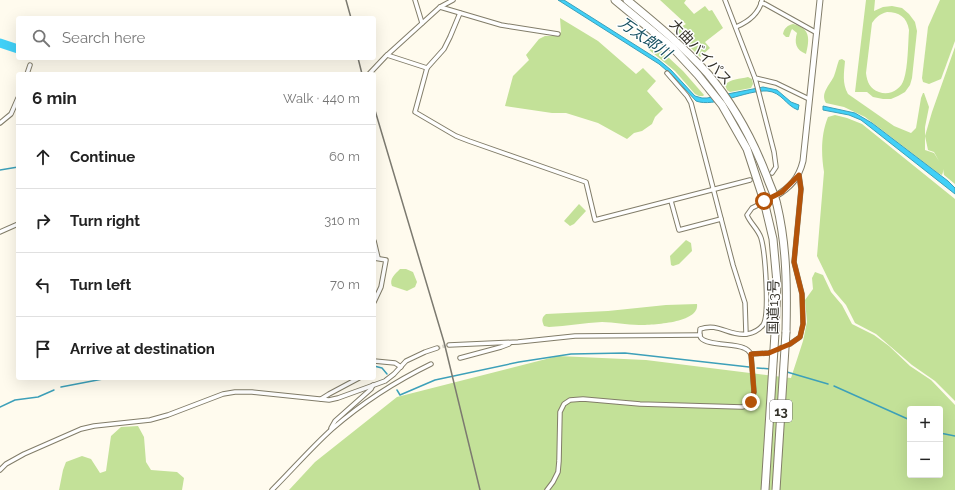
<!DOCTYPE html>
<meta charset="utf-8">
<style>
body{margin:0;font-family:Raleway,"Noto Sans JP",sans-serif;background:#f6f6f6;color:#222}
.controls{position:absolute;right:12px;bottom:12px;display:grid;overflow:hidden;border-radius:4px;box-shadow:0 4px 16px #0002}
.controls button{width:36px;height:36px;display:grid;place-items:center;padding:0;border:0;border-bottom:1px solid #e0e0e0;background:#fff;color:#222;font:20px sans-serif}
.stop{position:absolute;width:12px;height:12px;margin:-9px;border:3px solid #b45309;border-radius:50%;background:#fff}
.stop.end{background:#b45309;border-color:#fff;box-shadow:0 1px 4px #0008}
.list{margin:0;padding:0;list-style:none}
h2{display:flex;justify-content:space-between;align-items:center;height:52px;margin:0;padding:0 16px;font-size:17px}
h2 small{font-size:13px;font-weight:400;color:#767676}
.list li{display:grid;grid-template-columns:26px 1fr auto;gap:12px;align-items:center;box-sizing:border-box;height:64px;padding:0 16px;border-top:1px solid #e0e0e0}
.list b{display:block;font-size:15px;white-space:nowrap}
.list em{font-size:13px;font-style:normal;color:#767676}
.icon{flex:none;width:22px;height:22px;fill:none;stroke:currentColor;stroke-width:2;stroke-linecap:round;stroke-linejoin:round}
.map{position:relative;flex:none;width:955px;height:490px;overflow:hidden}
.search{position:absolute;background:#fff;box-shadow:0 4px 16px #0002;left:16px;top:16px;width:360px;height:44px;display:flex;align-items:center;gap:10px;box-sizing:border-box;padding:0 14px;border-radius:4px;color:#767676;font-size:15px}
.panel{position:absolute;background:#fff;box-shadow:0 4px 16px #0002;left:16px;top:72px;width:360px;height:308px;border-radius:4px}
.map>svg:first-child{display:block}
.green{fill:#c3e198;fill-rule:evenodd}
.water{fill:#41d0f7;stroke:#3da0b9}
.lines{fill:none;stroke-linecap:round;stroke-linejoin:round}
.stream{stroke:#3da0b9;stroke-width:1.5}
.river{stroke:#41d0f7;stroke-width:9}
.street-tunnel{stroke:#d6d3c7;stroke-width:3.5;stroke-dasharray:3.5 2;stroke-linecap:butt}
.street-casing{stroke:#827d69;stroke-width:5.5}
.secondary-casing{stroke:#827d69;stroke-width:7}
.highway-casing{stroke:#827d69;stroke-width:9}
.street{stroke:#fff;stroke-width:3.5}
.secondary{stroke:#fff;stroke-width:5}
.highway{stroke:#fff;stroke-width:7}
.rail{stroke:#7c7a70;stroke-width:1.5}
.highway-bridge-casing{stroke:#827d69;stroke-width:9;stroke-linecap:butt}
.highway-bridge{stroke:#fff;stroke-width:7}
.route{stroke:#b45309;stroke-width:5}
.labels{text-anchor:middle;stroke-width:3;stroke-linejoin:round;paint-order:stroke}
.shield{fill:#fff;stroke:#706f69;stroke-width:1}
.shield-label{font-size:13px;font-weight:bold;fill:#333129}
.street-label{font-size:14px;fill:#333129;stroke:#fff}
.water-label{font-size:15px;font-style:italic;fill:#154f5f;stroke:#fff}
</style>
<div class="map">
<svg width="955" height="490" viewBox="0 0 955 490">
<rect width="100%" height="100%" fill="#fffbee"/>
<!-- green -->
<g class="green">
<polygon points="660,0 686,0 684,3 694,14 705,6 709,11 712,10 723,28 705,42 710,48 700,57 674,31 686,24"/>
<path d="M866,0h9l-1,11 9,-4 9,-1 10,2 7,6 6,8 2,9 -5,47 -2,7 -5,7 -7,4 -7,3h-8l-10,-2 -6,-5h-12zM887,12c12,0 20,5 22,18 -1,14 -1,37 -5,49 -3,11 -15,17 -25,13 -9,-3 -12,-10 -13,-19l6,-50c4,-6 8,-9 15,-11z"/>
<polygon points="940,0 955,0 955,41 941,79 929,84 923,82 922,78 928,27"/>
<polygon points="560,18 598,41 636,74 643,68 656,81 647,91 663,109 655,117 652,124 642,131 634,133 627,139 598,123 566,113 552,113 505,106 513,76 529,60 526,55 539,39 545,36 558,36 561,32"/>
<path d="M793,24c17,4 17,14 13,30 -10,-4 -12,-11 -9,-21l-5,-4 -1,2 -2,6h-3l-3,-3c1,-6 5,-9 10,-10z"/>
<polygon points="654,44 683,71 704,95 703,96 699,96 695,94 675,71 648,49"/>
<path d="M955,47v137l-11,-9 -1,-6v3l-1,3 -4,-2 -73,-56 -21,-10 -18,-4c-6,-10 4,-18 8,-27 2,-5 3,-11 5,-16l3,-1 3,2c-1,12 -3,22 3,33l46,32 17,7 5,-5 5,-30 2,-5h1l5,14 -4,20v23l9,3 5,8 -5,-9 -6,-2 -3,-14 7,-24z"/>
<path d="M748,77l4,2 1,5 -2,4 -21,4 -3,-2 -2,-5c5,-6 15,-6 23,-8z"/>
<path d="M835,115l12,3 15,6 93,75v202l-20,-20 -23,-16 -36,-31 -21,-11 -9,-18 -12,-14 -17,-35 7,-84c-3,-18 -3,-38 4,-55z"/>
<polygon points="579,204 586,211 574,224 570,226 564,221"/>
<polygon points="686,240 691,243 692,251 679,264 673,266 671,265 670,256"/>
<path d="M400,269h6l7,3 4,10 -2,5 -8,4 -15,-5c-3,-7 3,-12 8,-17z"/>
<path d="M815,272l8,3 8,17 11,13 10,19 22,11 15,11 21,20 21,14 24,25v85h-666l26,-28 82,-65 161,-41 88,4 145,18 12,-37 4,-19 -2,-22 8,-11 -1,-11zM910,409h30v66h-30z"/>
<path d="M697,304c3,19 -45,21 -58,21 -13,0 -25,-3 -37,-3 -18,1 -35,4 -53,5l-5,-1c-2,-5 -3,-8 2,-12l62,-3 58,-6z"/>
<polygon points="138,426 144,437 146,462 151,470 177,472 184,478 182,490 59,490 63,470 66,462 82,456 91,459 100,473 106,471 111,436 121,427"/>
</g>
<!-- water -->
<g class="water">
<path d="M558,0h6l95,60 12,10 24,26 7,2h5l56,-11 14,3 14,12 8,3 -1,5c-13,-5 -16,-18 -31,-19 -21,-1 -53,17 -71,10l-22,-24 -15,-13z"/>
<polygon points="823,106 855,113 872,123 948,181 955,188 955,194 861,120 849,115 823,110"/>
</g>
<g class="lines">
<!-- stream -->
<g class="stream">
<polyline points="0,170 18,167"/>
<polyline points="374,366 382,368 387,374"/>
<polyline points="757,368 771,369"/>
<polyline points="787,372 828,384"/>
<polyline points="834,386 910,420"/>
<polyline points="61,387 108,378"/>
<polyline points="397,390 400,395 435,380 519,362 571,354 625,353 749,367"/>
<polyline points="0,407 15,400 38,397 54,390"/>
<polyline points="940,433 955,436"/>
</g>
<!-- river -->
<polyline class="river" points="0,43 18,49"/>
<!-- street-tunnel -->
<polyline class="street-tunnel" points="437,348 449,345"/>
<defs>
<g id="street">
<polyline points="415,0 422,23"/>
<polyline points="725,0 755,78 776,83 809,99"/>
<polyline points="761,3 765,4 817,33"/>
<polyline points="440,7 501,25 558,34"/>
<path d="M736,27c12,-5 23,-13 26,-27"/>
<polyline points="387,55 427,68 444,49 450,37 460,13"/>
<polyline points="427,68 415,112 456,136 469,141 586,182 595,220 750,180"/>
<polyline points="667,73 687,96 691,103 733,265 745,303 746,334"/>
<polyline points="27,74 30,65"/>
<polyline points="369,74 386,56 440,7 453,0"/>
<polyline points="755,78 774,152 776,167 772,173"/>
<polyline points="0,123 11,114 18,98"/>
<polyline points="671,201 679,230 721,219"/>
<polyline points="0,232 18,224"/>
<polyline points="374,241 378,258"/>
<polyline points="374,258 386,260 381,287 374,302"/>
<polyline points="449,345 518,342 575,336 700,335"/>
<polyline points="751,354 769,353 790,344 800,337 803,324 802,294 794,262 801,189 799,175"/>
<polyline points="460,358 501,347 509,344"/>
<polyline points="374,361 395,363 401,367"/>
<polyline points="321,399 329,394 359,378"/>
<polyline points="331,428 335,421 371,389 373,385"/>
<polyline points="0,470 6,464 24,454 81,429 94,426 150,420 168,415 223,394 235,392 252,392 329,400 338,398 385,381 394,374 406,361 425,352 437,348"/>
<path d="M272,490c20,-20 39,-42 60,-61 30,-26 62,-47 99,-65"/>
<path d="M547,490l6,-8 5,-10 1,-11 1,-49 4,-8 6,-4 13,-1 57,5 102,3 7,-2 5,-13 -3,-38c-2,-3 -4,-5 -7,-6 -10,-5 -36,-2 -43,-10 -2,-2 -1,-6 -1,-9 19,-7 29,8 47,5 6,-1 12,-4 16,-9 7,-10 2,-74 -2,-87 -3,-9 -11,-15 -14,-23l5,-7 22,-11"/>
</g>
<path id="secondary" d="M774,197c16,-9 25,-19 29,-36l17,-161"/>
<g id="highway">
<polyline points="615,0 673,48 698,75 722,105 747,149 764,201 773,239 777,283 775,333"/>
<path d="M627,0c28,23 57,47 81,74 25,30 45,66 59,103 3,9 8,18 10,28 10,42 10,85 9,127"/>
</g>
</defs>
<!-- street casing -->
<use href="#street" class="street-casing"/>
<!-- secondary casing -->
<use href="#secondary" class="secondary-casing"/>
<!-- highway casing -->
<use href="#highway" class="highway-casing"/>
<!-- street -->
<use href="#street" class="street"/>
<!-- secondary -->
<use href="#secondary" class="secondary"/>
<!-- highway -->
<use href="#highway" class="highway"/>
<!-- rail -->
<g class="rail">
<polyline points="346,0 351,18"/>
<polyline points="358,58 362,74"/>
<polyline points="374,107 444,342 480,490"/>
</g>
<defs>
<g id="highway-bridge">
<polyline points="765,490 775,333"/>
<polyline points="776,490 786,332"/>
</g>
</defs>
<!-- highway-bridge casing -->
<use href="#highway-bridge" class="highway-bridge-casing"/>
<!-- highway-bridge -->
<use href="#highway-bridge" class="highway-bridge"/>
</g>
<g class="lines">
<!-- route -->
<polyline class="route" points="751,402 754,392 751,354 769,353 790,344 800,337 803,324 802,294 794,262 801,189 799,175 782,192 764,201"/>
</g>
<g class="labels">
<!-- shield labels -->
<rect class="shield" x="770" y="400" width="22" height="22" rx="3"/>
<g class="shield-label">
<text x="781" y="416">13</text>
</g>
<!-- street labels -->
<g class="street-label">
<text transform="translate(701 52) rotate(47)" y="5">大曲バイパス</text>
<text transform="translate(773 307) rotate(-89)" y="5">国道13号</text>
</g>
<!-- water labels -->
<g class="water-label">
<text transform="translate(645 38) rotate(35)" y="5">万太郎川</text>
</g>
</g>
</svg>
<div class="controls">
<button>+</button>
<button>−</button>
</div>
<div class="stop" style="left:764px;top:201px"></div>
<div class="stop end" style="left:751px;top:402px"></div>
<div class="search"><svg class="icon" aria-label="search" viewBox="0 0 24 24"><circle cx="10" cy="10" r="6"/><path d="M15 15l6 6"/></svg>Search here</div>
<section class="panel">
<h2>6 min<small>Walk · 440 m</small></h2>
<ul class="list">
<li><svg class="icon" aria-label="ahead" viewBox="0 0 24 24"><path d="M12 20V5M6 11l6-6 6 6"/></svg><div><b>Continue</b></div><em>60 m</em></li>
<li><svg class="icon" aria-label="right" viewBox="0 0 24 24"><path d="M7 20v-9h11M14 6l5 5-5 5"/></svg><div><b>Turn right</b></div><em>310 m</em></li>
<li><svg class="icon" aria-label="left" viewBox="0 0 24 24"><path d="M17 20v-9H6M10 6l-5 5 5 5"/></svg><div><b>Turn left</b></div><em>70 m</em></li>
<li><svg class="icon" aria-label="arrive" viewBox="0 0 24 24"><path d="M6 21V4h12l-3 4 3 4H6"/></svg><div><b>Arrive at destination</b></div></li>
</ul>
</section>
</div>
